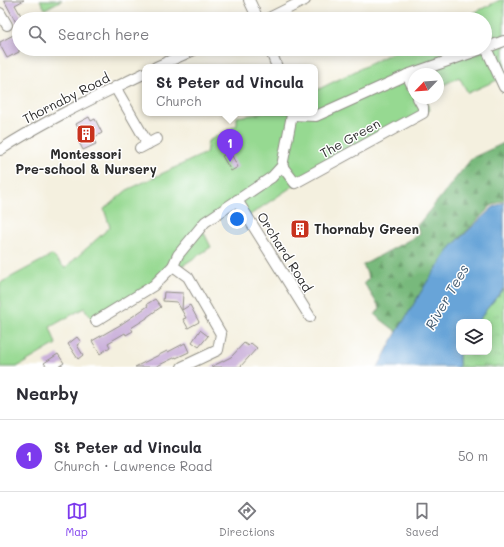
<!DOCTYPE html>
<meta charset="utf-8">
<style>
body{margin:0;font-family:Mali,sans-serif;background:#f7f7f7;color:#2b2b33}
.controls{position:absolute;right:12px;bottom:12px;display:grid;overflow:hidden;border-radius:8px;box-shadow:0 2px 10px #0003}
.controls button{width:36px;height:36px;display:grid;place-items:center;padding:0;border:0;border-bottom:1px solid #e1e1e2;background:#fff;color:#2b2b33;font:20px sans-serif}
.compass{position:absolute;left:408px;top:68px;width:36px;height:36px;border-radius:50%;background:#fff;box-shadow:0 2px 10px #0003;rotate:245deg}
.you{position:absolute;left:237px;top:219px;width:14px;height:14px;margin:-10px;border:3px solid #fff;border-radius:50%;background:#1a73e8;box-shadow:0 0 0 6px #1a73e833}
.badge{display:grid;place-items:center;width:26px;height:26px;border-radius:50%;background:#7c3aed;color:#fff;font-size:13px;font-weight:700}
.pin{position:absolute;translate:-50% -33px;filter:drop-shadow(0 1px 2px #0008)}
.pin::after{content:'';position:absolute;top:21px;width:14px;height:12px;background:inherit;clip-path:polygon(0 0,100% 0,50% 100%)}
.popup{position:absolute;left:142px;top:64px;width:176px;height:52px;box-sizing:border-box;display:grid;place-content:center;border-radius:8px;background:#fff;filter:drop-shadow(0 1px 3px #0005);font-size:13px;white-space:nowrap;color:#7c7c81}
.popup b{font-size:15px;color:#2b2b33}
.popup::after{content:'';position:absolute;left:50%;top:100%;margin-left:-8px;border:8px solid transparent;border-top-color:#fff}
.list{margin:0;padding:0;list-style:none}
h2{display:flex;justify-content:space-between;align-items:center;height:52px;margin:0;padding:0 16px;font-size:17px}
h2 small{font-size:13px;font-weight:400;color:#7c7c81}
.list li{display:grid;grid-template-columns:26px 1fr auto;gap:12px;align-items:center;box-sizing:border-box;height:72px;padding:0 16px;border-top:1px solid #e1e1e2}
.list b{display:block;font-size:15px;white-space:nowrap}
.list p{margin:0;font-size:13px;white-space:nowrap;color:#7c7c81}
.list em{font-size:13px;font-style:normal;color:#7c7c81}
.icon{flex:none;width:22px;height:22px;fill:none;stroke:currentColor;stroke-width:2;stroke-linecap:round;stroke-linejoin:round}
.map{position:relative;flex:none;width:504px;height:367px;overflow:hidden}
.search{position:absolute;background:#fff;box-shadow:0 2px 10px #0003;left:12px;right:12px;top:12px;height:44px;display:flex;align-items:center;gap:10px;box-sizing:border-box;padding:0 14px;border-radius:22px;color:#7c7c81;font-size:15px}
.sheet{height:124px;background:#fff}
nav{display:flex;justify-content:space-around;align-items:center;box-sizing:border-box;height:56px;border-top:1px solid #e1e1e2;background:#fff;font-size:11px;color:#7c7c81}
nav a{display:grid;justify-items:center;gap:2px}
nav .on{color:#7c3aed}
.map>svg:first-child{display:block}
.green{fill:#96d991;stroke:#60825e}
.forest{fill:url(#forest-firs);stroke:#527253}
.park{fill:url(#park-tufts);stroke:#60825e}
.water{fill:#67a4d8;stroke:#496882}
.building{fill:#cab0da}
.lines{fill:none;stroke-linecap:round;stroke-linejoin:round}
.minor-casing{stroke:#908e85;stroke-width:12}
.minor{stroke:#fff;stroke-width:10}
.labels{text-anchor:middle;stroke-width:3;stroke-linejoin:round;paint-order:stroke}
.street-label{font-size:13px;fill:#2b2b2b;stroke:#fff}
.poi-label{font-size:13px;font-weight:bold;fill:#2b2b2b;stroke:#fff}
.water-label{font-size:14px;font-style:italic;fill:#435b70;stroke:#fff}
</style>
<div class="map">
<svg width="504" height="367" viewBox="0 0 504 367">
<defs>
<pattern id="forest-firs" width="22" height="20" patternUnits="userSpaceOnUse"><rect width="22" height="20" fill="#78b97b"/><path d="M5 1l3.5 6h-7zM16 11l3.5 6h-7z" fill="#639765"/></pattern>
<pattern id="park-tufts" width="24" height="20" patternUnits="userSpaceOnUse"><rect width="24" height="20" fill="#96d991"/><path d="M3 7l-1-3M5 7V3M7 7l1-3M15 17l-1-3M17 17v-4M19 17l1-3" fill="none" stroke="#81ba7d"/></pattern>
</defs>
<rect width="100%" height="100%" fill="#fff"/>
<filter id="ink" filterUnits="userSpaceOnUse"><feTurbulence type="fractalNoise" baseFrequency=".025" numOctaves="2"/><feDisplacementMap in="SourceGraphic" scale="8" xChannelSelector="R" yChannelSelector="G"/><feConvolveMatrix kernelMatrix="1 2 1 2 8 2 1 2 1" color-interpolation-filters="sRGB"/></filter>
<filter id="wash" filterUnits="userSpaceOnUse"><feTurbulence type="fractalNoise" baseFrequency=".012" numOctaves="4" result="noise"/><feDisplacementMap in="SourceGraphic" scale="16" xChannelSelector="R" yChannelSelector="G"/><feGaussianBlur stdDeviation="0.9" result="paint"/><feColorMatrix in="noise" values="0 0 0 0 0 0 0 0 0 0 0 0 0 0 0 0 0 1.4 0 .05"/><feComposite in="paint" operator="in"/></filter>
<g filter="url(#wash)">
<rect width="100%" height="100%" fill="#f4f0df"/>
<!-- green -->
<polygon class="green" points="500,0 504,0 504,77 468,93 459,77 438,88 438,74 414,74 414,98 424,98 430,110 296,184 247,217 238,203 202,229 211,247 153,285 93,320 84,308 50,327 56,344 17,367 0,367 0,283 52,255 65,268 110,227 104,209 127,190 206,153 208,141 237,125 237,117 265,113 315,113 315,91 400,49 485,49 485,19 461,19"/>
<!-- forest -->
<polygon class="forest" points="504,143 504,200 491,206 452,246 427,282 397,332 375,315 380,308 364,283 369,278 363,265 420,234 417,226 472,158"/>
<!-- park -->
<g class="park">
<polygon points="40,0 62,0 45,9"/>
<polygon points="504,288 504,367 458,367 459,365 459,353 460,352 489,352 489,322 478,322 486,310"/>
</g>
<!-- water -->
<polygon class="water" points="504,202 504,288 486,310 478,322 459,322 460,352 459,353 459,365 458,367 378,367 394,337 427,282 452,246 492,208"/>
<g id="blocks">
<!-- building -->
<g class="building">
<polygon points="4,0 24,0 15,5 23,19 19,19 19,28"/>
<polygon points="19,32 19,52 7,58 0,45 0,42"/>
<polygon points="89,117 91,121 95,119 102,133 93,138 96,144 83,150 79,142 84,139 76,124"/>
<polygon points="230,152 238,167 231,171 222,156"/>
<polygon points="164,292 183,293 182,310 190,305 199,322 188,328 183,319 186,318 177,302 163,301"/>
<polygon points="155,299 161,307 147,317 147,318 131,328 133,331 126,335 125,333 108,343 110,347 100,354 92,341 120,325 148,306 147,304"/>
<polygon points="200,330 208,336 199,347 192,342"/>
<polygon points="77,337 81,342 77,345 83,355 78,359 68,344"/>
<polygon points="185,343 189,352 176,358 176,357 155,367 135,367 167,351 168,352"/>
<polygon points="244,343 248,346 251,343 257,348 240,367 211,367 231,357"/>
<polygon points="58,354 64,363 58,367 47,367 44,363"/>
</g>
</g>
</g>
<g filter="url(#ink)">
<use href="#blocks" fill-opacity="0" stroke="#908e85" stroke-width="1"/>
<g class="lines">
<defs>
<g id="minor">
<polyline points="249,0 258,19"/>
<polyline points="0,13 7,25"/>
<polyline points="267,19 305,0"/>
<polyline points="485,48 504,41"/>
<polyline points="486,48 504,87"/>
<polyline points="270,49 277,67"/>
<polyline points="156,67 196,49"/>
<polyline points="407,75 414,89"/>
<polyline points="115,87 148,144"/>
<polyline points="292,115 316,116 407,75 482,49"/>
<polyline points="140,148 157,139"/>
<path d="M0,150c46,-30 96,-53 145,-77"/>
<polyline points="282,166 295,183 423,113 423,107 418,98"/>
<polyline points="282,166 292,115 291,113"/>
<polyline points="237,200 310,317"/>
<polyline points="173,266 188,277 221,334 218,350 182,367"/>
<polyline points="96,321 153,286 173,266 178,255 205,222 272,177 282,166"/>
</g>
</defs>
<!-- minor casing -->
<use href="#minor" class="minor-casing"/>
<!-- minor -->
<use href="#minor" class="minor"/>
</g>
</g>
<!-- icons -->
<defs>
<symbol id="building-square" viewBox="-11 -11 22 22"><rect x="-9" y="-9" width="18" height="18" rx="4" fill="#c8321e" stroke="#fff"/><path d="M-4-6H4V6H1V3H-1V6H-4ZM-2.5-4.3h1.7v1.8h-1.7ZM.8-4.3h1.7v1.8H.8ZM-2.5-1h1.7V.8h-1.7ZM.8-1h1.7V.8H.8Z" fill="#fff"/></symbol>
</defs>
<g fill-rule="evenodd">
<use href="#building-square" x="75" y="123" width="22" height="22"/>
<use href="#building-square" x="289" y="218" width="22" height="22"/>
</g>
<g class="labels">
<!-- street labels -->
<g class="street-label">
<text transform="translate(66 98) rotate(-27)" y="5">Thornaby Road</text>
<text transform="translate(350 138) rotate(-29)" y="5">The Green</text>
<text transform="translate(285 252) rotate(58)" y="5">Orchard Road</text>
</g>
<!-- poi labels -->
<g class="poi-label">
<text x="86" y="159">Montessori<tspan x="86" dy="15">Pre-school &amp; Nursery</tspan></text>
<text x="314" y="234" text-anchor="start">Thornaby Green</text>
</g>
<!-- water labels -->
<g class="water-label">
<text transform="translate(447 297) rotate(-60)" y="5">River Tees</text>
</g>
</g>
</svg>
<div class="controls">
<button><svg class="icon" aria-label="layers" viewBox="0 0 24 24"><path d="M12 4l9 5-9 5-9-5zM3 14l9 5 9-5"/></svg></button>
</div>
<svg class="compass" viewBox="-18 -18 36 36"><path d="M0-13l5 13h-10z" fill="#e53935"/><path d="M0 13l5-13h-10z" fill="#7c7c81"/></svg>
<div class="you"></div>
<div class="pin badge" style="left:230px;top:162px">1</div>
<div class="popup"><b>St Peter ad Vincula</b>Church</div>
<div class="search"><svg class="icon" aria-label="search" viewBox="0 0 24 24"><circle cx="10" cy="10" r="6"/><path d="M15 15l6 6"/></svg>Search here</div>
</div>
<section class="sheet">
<h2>Nearby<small></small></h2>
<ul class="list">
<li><span class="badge">1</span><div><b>St Peter ad Vincula</b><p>Church · Lawrence Road</p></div><em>50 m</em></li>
</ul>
</section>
<nav>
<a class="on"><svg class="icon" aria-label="map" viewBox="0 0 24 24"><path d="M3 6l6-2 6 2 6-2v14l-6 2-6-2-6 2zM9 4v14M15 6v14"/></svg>Map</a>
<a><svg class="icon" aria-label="directions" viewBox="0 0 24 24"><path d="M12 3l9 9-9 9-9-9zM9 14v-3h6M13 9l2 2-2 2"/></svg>Directions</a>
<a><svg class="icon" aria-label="saved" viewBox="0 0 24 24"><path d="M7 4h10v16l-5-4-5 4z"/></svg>Saved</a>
</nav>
